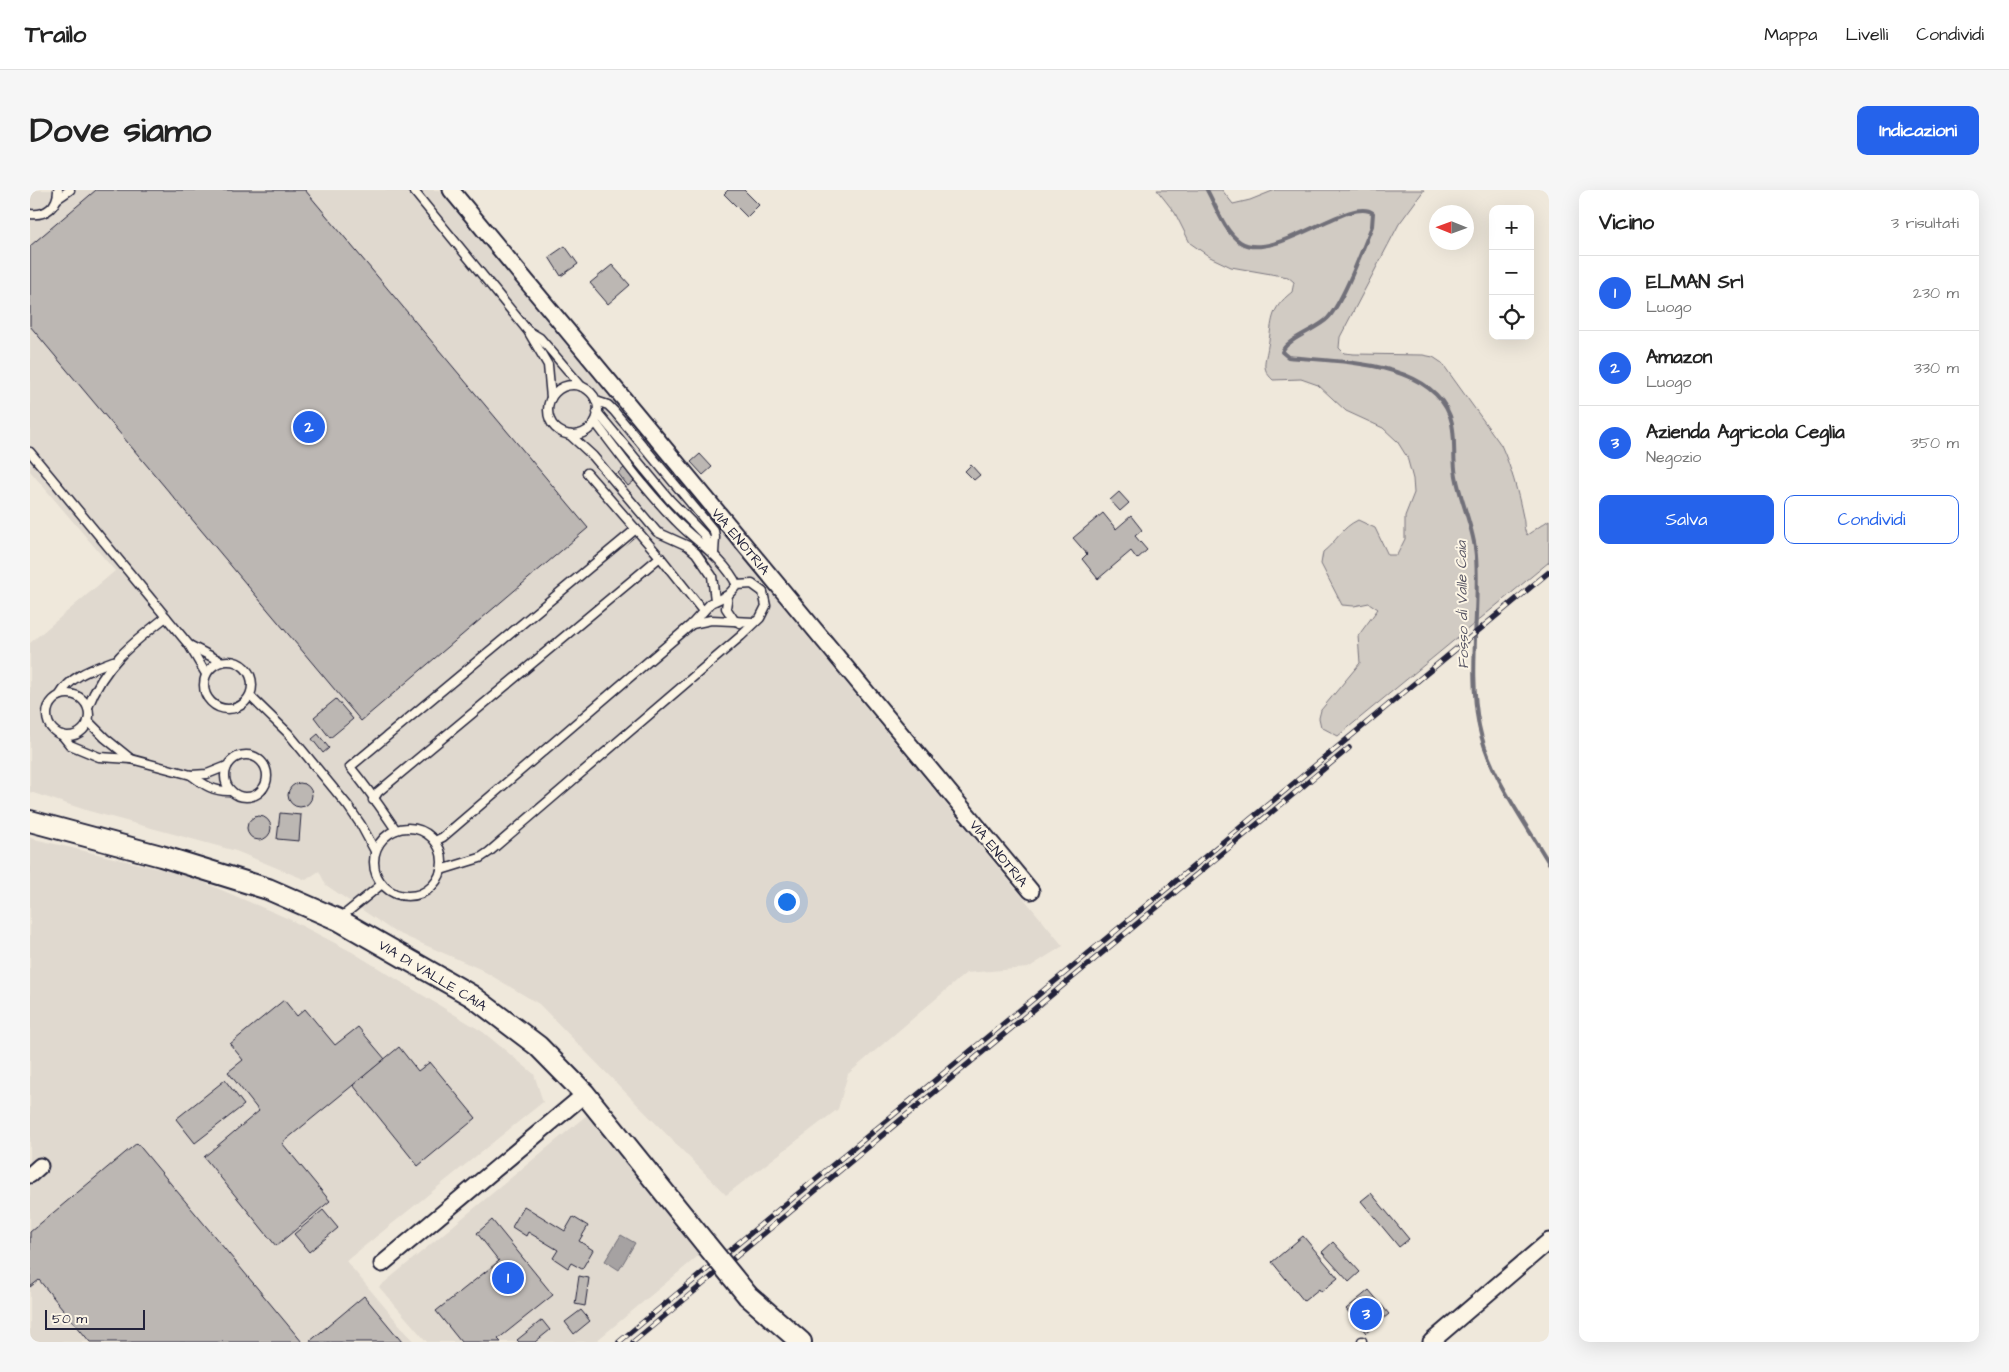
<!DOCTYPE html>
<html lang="it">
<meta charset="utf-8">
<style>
body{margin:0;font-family:"Architects Daughter",sans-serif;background:#f6f6f6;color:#222}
.controls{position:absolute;right:15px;top:15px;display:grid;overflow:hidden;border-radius:10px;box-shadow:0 5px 20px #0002}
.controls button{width:45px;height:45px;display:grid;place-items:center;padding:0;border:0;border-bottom:1px solid #e0e0e0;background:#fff;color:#222;font:25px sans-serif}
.compass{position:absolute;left:1399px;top:15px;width:45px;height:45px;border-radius:50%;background:#fff;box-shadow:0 5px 20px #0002;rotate:271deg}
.scale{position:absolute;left:15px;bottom:12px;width:100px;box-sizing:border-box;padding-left:5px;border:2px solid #22223b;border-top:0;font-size:14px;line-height:18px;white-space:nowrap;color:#22223b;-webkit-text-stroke:4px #fcf5e5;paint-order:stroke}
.you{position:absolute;left:756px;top:711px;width:18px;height:18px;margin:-12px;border:4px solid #fff;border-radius:50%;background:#1a73e8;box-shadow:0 0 0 8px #1a73e833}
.badge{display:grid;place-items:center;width:32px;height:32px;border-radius:50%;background:#2563eb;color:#fff;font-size:16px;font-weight:700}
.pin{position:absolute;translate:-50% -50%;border:2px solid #fff;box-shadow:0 1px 5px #0006}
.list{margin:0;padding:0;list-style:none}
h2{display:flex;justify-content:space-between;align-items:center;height:65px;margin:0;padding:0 20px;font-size:21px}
h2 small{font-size:16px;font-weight:400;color:#767676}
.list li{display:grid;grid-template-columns:32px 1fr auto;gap:15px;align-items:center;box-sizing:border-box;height:75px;padding:0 20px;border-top:1px solid #e0e0e0}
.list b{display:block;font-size:19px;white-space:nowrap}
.list p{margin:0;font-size:16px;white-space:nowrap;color:#767676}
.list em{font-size:16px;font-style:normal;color:#767676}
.actions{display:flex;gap:10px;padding:15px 20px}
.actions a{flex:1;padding:11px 0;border:1px solid #2563eb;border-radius:10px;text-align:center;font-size:18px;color:#2563eb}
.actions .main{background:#2563eb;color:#fff}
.icon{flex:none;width:28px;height:28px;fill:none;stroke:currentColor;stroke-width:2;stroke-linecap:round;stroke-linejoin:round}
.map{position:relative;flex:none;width:1519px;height:1152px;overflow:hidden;border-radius:10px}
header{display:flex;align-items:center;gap:30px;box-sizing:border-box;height:70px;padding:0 25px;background:#fff;border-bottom:1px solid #e0e0e0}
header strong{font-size:24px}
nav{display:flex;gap:28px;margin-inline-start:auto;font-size:18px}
.intro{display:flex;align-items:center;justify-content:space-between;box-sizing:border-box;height:120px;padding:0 30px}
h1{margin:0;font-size:35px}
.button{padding:12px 22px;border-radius:10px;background:#2563eb;color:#fff;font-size:18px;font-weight:700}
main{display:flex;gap:30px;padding:0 30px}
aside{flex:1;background:#fff;border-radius:10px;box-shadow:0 5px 20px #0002}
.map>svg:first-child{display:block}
.built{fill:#e0d9cf}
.green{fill:#d1cbc3;stroke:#7a767f}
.water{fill:#a6a2a2;stroke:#716f79}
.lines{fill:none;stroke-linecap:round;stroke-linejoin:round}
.stream{stroke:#716f79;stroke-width:4}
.building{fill:#bcb7b3;stroke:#22223b}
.service-casing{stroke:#22223b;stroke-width:11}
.minor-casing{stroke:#22223b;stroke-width:19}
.tertiary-casing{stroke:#22223b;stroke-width:24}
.service{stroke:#fcf5e5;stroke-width:8}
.minor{stroke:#fcf5e5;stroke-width:15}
.tertiary{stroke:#fcf5e5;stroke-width:20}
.rail-casing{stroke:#22223b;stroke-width:5.5}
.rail{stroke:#fcf5e5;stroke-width:4;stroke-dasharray:11;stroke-linecap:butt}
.tertiary-bridge-casing{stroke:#22223b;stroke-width:24;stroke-linecap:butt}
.tertiary-bridge{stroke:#fcf5e5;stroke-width:20}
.labels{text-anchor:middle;stroke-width:4;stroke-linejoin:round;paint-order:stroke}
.street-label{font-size:14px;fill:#22223b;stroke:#fcf5e5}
.water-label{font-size:15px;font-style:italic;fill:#575564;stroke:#fcf5e5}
</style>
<header>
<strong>Trailo</strong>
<nav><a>Mappa</a><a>Livelli</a><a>Condividi</a></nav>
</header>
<div class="intro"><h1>Dove siamo</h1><a class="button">Indicazioni</a></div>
<main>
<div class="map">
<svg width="1519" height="1152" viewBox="0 0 1519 1152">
<rect width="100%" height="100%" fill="#efe8db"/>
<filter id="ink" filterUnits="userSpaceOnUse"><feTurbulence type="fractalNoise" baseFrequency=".02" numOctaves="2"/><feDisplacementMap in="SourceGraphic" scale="10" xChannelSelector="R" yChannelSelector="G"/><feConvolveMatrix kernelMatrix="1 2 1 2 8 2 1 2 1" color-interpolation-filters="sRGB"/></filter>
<g filter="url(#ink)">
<!-- built -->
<g class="built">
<polygon points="0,0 409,0 1033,756 998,778 936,783 818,884 808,919 696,1005 509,814 450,779 363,741 296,695 289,681 276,690 206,661 59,621 0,602 0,453 85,381 0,281"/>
<polygon points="0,648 159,686 259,729 322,762 453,842 504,884 513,912 316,1071 384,1152 0,1152"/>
<polygon points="557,925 673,1062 565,1152 397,1152 349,1097"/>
</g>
<!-- green -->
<path class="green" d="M1127,0h65l11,14 17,-4 25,-10h149l-25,34 -59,113 -1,11 5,5 10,1 69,1 10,2 9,6 59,82c10,22 17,47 22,72 2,7 0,12 4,18l22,-15v42l-211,174 -17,-9 -2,-9 2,-8 39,-47 -2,-27 20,-27 -9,-6 -15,3 -12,-1 -21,-41 2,-12c14,-11 18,-24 35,-32l17,8 13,27h9l8,-16v-23l9,-23 -1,-14 -6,-22 -10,-16 -14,-13 -37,-17 -28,-26 -17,-6 -28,1c-13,-12 -7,-19 -5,-34 5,-26 1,-36 24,-54l2,-10 -6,-5 -57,-10 -21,-10 -20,-14 -15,-30z"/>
<!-- water -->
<polygon class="water" points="591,1045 605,1053 589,1080 575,1071"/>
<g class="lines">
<!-- stream -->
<path class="stream" d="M1177,0c9,16 17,41 33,52 33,22 110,-47 133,-29l-1,13c-9,22 -29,76 -44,92 -10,11 -42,21 -46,34l6,5c48,5 141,3 162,59 7,19 2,40 6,60 5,27 18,52 20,80 4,57 -8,114 3,170 9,47 46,96 70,137"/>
</g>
<!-- building -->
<g class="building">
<polygon points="66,0 275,0 558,338 331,531 0,136 0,56"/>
<polygon points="698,0 714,0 729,15 717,27 694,4"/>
<polygon points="535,56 548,74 531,86 519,67"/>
<polygon points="582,75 600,95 578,114 560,93"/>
<polygon points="670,264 682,277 673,285 661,272"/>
<polygon points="941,275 950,285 944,290 935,281"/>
<polygon points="594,278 604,291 598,296 588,283"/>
<polygon points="1089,302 1099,313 1090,321 1080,310"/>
<polygon points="1073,323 1086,339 1101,326 1112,340 1105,346 1117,360 1107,369 1101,361 1068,389 1052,369 1057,364 1043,348"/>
<polygon points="306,509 323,529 300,548 284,527"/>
<polygon points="288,544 299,558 293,563 282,549"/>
<circle cx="270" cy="605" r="12"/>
<polygon points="250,623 271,625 269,651 247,649"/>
<circle cx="229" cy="638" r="12"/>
<polygon points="254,810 267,826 275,819 305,855 328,837 355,869 252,953 300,1011 246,1056 174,967 229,921 198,882 213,870 200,854"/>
<polygon points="369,857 388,881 400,872 446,928 388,976 323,895"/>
<polygon points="195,890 214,915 165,953 146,929"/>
<polygon points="107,953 272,1152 60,1152 9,1090 0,1097 0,1042"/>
<polygon points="1341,1003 1379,1049 1369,1057 1331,1011"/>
<polygon points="494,1016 535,1041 543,1027 558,1036 549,1051 563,1060 552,1079 541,1073 538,1078 523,1068 528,1060 498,1042 496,1046 482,1037"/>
<polygon points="293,1020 308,1038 279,1062 264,1044"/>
<polygon points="462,1030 523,1105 468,1149 471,1152 431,1152 406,1121 469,1071 447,1043"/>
<polygon points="1273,1046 1308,1088 1291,1102 1289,1099 1274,1111 1242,1072"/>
<polygon points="1303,1052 1330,1082 1319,1092 1292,1062"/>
<polygon points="549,1086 559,1088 555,1116 545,1114"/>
<polygon points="1339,1100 1359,1124 1336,1143 1316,1119"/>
<polygon points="334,1106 372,1152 279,1152"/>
<polygon points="551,1120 560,1131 544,1144 535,1132"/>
<polygon points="512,1130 520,1140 505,1152 489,1152 487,1150"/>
</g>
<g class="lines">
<defs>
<g id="service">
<polyline points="383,0 498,141 518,175 521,208"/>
<polyline points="27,9 40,0"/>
<path d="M0,24c16,2 28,-8 28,-24"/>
<polyline points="500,142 510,148 552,197"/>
<circle cx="543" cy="220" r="25"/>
<polyline points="566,211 578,215 584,221 684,341 685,347 684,363"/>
<polyline points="567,222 640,310 674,345 683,361"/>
<path d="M565,232c26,34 51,69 81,99 21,22 47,36 61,64"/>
<polyline points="540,245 563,266 627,342 658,356 666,363 682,386 685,410"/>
<polyline points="0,262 159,455 176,484"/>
<polyline points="557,283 630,367 673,421"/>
<polyline points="662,434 681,430 724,432"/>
<polyline points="159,455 192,472"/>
<circle cx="198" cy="495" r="24"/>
<circle cx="38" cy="525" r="21"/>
<path d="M30,505c11,-20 33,-26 53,-34"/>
<polyline points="220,506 258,543 318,616 331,635 345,661"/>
<path d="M58,517c16,-42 43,-63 78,-90"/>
<polyline points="58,531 75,548 101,569"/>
<polyline points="32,545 40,555 69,567 101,569 161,585 177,584 197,576"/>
<circle cx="216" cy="586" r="21"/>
<path d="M161,585c13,10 23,17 40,16"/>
<polyline points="343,610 348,602 630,367"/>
<circle cx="378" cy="672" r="34"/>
<path d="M366,640c-15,-22 -29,-43 -46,-63l286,-238"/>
<polyline points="405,651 413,647 662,434 681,413 698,405"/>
<polyline points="411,680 450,668 459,662 711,446 730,428 736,416 733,402 722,394 707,395 698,405 696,418 704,430 710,433"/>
<polyline points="310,728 352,694"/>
<polyline points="1332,1151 1332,1152"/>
</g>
<g id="minor">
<polyline points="421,0 1001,701"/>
<polyline points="0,985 10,976"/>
<polyline points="352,1074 555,904"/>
<polyline points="1401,1152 1519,1051"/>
</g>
<g id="tertiary">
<polyline points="0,631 131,666 238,699 309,730 442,806 508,856 555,904 675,1053"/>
<polyline points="718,1106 771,1152"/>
</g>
</defs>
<!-- service casing -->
<use href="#service" class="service-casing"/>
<!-- minor casing -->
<use href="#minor" class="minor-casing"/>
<!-- tertiary casing -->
<use href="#tertiary" class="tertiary-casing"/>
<!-- service -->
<use href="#service" class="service"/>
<!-- minor -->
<use href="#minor" class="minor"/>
<!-- tertiary -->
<use href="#tertiary" class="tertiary"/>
<defs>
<g id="rail">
<polyline points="589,1152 1519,382"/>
<polyline points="603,1152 1319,558"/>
</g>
</defs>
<!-- rail casing -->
<use href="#rail" class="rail-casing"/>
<!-- rail -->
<use href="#rail" class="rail"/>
<defs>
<polyline id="tertiary-bridge" points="675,1053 718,1106"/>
</defs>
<!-- tertiary-bridge casing -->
<use href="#tertiary-bridge" class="tertiary-bridge-casing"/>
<!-- tertiary-bridge -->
<use href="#tertiary-bridge" class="tertiary-bridge"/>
</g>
</g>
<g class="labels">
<!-- street labels -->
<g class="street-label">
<text transform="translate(711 351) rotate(50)" y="5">VIA ENOTRIA</text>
<text transform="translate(969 663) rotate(50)" y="5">VIA ENOTRIA</text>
<text transform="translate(403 785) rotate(31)" y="5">VIA DI VALLE CAIA</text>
</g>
<!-- water labels -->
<g class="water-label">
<text transform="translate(1432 415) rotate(-91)" y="5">Fosso di Valle Caia</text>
</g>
</g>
</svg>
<div class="controls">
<button>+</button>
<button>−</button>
<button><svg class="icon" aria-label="locate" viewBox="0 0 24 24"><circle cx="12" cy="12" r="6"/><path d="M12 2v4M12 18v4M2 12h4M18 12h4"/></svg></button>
</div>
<svg class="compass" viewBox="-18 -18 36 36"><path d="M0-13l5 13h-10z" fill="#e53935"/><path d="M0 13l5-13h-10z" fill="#767676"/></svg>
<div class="scale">50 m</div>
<div class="you"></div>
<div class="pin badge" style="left:478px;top:1088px">1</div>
<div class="pin badge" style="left:279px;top:237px">2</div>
<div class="pin badge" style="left:1336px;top:1124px">3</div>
</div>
<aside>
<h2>Vicino<small>3 risultati</small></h2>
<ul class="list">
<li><span class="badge">1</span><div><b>ELMAN Srl</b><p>Luogo</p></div><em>230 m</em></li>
<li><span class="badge">2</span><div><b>Amazon</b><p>Luogo</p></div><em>330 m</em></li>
<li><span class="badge">3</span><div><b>Azienda Agricola Ceglia</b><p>Negozio</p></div><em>350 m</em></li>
</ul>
<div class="actions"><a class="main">Salva</a><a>Condividi</a></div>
</aside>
</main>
